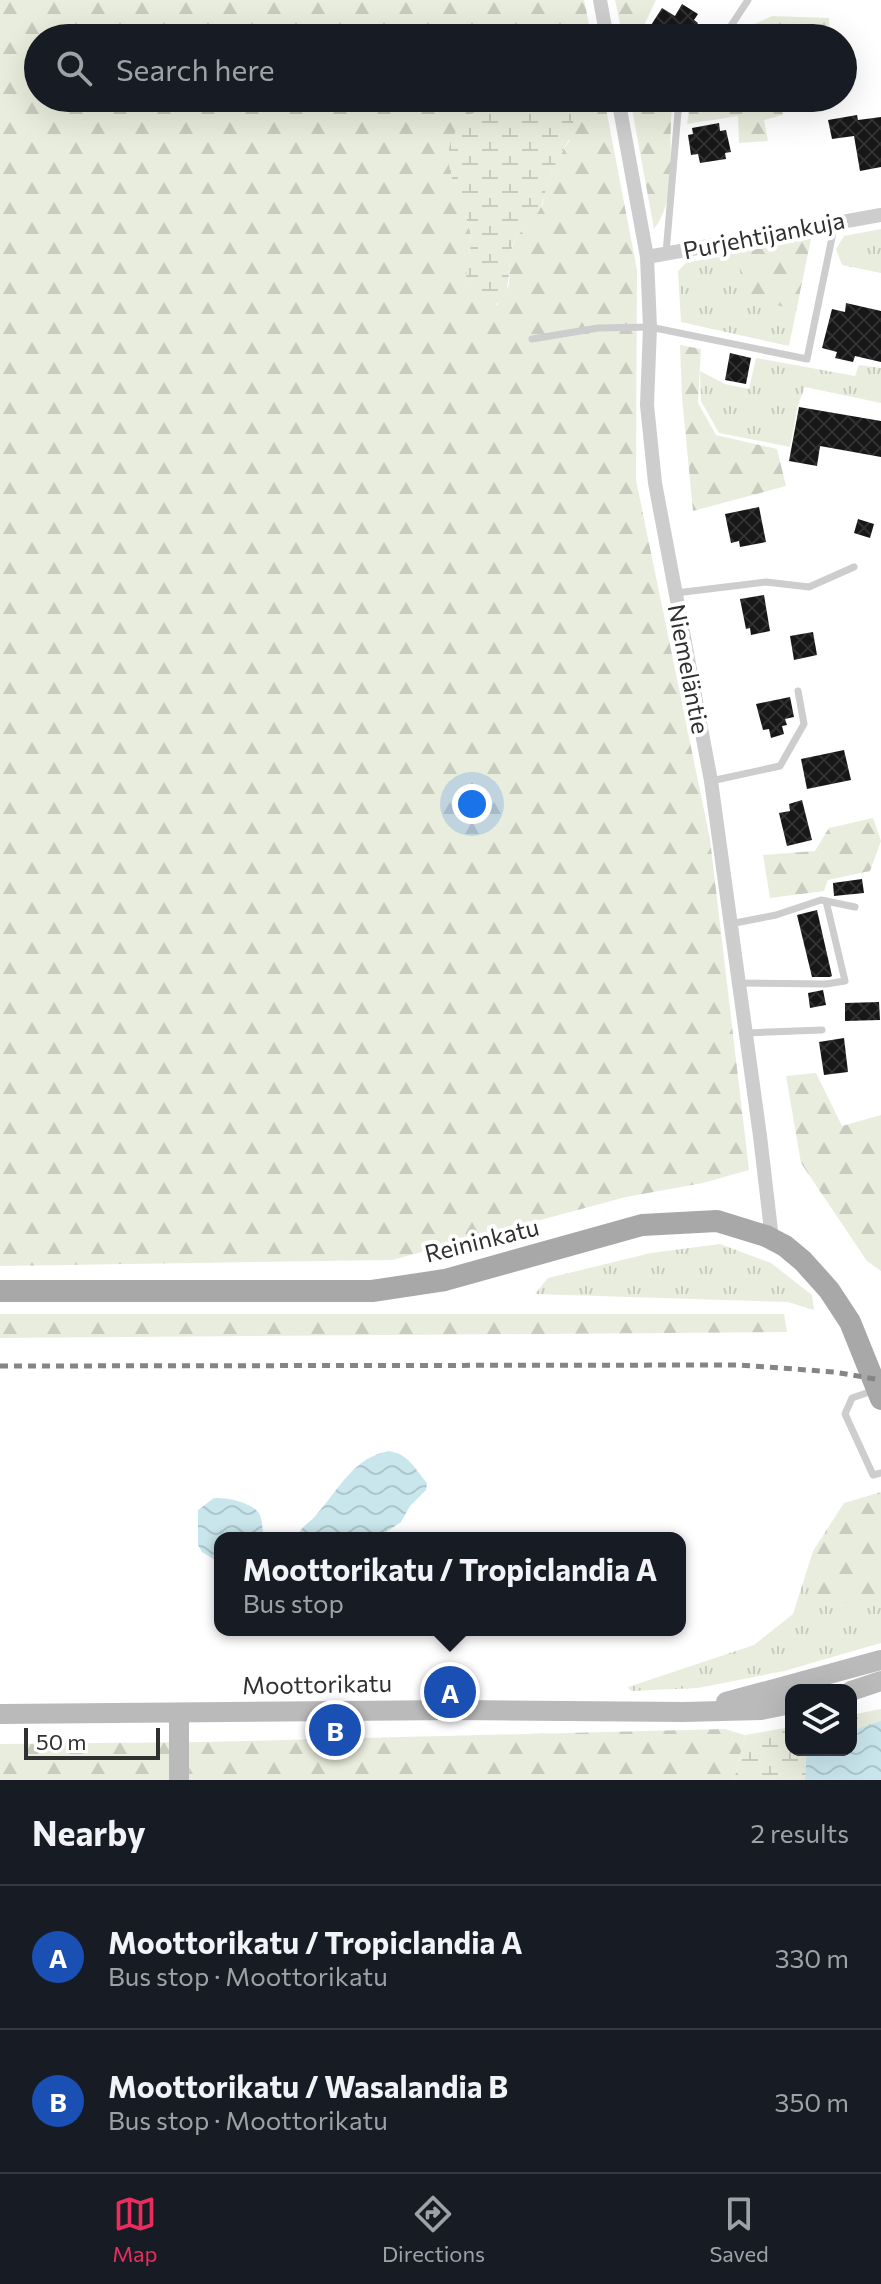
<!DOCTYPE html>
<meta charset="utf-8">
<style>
body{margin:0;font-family:Commissioner,sans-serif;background:#242831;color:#f1f3f6}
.controls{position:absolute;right:24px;bottom:24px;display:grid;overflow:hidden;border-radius:16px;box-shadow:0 8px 32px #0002}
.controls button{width:72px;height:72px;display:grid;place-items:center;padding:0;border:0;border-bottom:2px solid #363941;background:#171b24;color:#f1f3f6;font:40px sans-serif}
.scale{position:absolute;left:24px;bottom:20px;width:136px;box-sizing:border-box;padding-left:8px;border:4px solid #303030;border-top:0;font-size:22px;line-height:28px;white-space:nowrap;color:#303030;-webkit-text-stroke:6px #fff;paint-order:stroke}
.you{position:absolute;left:472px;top:804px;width:28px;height:28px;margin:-20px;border:6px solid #fff;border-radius:50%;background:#1a73e8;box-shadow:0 0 0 12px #1a73e833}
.badge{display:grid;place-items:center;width:52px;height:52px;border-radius:50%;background:#eb2d5d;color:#fff;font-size:26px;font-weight:700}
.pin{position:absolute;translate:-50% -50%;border:4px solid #fff;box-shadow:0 2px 8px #0006}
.popup{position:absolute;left:214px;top:1532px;width:472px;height:104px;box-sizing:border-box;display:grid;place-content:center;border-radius:16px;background:#171b24;filter:drop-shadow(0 2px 6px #0005);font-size:26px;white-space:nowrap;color:#9ea1a6}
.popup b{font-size:30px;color:#f1f3f6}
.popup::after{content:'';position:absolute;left:50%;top:100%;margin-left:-16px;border:16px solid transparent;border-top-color:#171b24}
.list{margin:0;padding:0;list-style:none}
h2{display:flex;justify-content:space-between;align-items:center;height:104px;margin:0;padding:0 32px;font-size:34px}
h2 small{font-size:26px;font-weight:400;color:#9ea1a6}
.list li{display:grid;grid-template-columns:52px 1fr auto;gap:24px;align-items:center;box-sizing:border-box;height:144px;padding:0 32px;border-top:2px solid #363941}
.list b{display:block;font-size:30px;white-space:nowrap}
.list p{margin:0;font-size:26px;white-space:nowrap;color:#9ea1a6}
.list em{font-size:26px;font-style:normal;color:#9ea1a6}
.icon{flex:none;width:44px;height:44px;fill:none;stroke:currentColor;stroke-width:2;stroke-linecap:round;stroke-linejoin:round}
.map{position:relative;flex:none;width:881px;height:1780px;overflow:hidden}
.search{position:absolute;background:#171b24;box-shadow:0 8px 32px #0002;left:24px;right:24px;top:24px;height:88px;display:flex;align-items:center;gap:20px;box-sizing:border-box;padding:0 28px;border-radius:44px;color:#9ea1a6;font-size:30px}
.sheet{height:392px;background:#171b24}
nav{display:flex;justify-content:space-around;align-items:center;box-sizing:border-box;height:112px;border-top:2px solid #363941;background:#171b24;font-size:22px;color:#9ea1a6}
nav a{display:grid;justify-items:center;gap:4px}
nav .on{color:#eb2d5d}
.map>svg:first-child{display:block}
.grass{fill:url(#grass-tufts)}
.forest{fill:url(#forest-firs)}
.wetland{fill:url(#wetland-marsh)}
.water{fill:url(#water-waves)}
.building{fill:url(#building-cross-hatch)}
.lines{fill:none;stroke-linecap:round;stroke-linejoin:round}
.lane{stroke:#cdcdcd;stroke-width:7}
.street{stroke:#cdcdcd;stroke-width:14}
.secondary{stroke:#bababa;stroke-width:20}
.primary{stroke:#a8a8a8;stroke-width:22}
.rail{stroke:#858585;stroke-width:5;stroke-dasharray:8 6;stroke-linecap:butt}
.labels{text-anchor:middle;stroke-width:8;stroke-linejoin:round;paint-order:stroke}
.street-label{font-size:24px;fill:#303030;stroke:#fff}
</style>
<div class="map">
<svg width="881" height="1780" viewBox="0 0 881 1780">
<defs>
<pattern id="grass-tufts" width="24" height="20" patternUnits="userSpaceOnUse" patternTransform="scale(2)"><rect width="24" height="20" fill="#e9eddd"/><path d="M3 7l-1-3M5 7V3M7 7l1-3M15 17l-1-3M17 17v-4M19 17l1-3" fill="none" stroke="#c8ccbe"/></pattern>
<pattern id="forest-firs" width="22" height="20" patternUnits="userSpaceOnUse" patternTransform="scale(2)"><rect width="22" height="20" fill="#e9eddd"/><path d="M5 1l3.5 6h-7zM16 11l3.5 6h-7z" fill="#c8ccbe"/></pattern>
<pattern id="wetland-marsh" width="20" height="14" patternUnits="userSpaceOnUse" patternTransform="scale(2)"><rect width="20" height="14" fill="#e9eddd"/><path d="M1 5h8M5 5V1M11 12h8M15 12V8" fill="none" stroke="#c8ccbe"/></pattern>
<pattern id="water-waves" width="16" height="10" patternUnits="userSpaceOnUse" patternTransform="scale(2)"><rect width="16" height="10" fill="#c9e6ed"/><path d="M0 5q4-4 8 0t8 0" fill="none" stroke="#adc6cc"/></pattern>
<pattern id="building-cross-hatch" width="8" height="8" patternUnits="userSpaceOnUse" patternTransform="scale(2)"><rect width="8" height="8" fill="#171717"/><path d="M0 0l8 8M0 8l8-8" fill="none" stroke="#303030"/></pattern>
</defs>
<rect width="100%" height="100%" fill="#fff"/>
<!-- grass -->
<g class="grass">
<polygon points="881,229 881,273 842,265 836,249 844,236"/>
<polygon points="811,238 789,346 681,322 678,271 686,263"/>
<polygon points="756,358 855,376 859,365 881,368 881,403 805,387 798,405 790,447 719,433 701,401 700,371 725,384 749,389"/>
<polygon points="720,1244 771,1263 812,1295 814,1310 788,1302 535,1294 548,1278 651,1253"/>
<polygon points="881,1492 881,1643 784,1671 698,1688 631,1691 628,1687 754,1645 793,1614 813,1551 844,1503"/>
</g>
<!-- forest -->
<g class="forest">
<polygon points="0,0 584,0 592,38 38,38 38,98 495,98 471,115 465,214 471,234 467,287 497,305 509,285 510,254 516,238 543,204 545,188 554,166 569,141 569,104 564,98 604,98 637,270 636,480 710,839 749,1170 703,1183 626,1197 392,1260 0,1266"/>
<polygon points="615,0 656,0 638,38 623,38"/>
<polygon points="772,16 829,18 830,35 822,38 736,38 744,29"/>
<path d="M630,98h40l3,3c-7,40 7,96 -19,128z"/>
<polygon points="694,98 780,98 783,115 764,120 768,141 739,143 738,116 687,124 690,105"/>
<polygon points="811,238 796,311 744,294 737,253"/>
<polygon points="680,345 701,349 698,403 716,435 777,449 786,486 693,511 682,397"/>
<polygon points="873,818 881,841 870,871 828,880 824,891 770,898 763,855 815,851 829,828"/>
<polygon points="816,1073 842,1126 881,1115 881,1271 867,1261 801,1163 786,1076"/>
<polygon points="0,1314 784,1314 787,1332 0,1338"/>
<polygon points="870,1496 881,1498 881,1600 834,1604 816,1602 812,1562 824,1537 843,1508"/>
<polygon points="725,1729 745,1735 734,1780 0,1780 0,1744 203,1742"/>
</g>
<!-- wetland -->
<g class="wetland">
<path d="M495,98h69c23,29 -3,50 -14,78 -5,11 -5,24 -11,35 -7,10 -18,18 -24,29 -12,23 4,59 -28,68 -9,-3 -18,-11 -20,-22 -4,-18 7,-37 3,-55 -6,-28 -29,-61 -19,-90 7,-19 28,-31 44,-43z"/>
<polygon points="881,1709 881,1780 734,1780 745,1735 791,1727 791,1750 851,1750 851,1715"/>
</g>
<!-- water -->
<g class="water">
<path d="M389,1451c20,3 26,18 38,32l-1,7 -16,16 -9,16 -18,12 -26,4h-61c8,-15 12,-13 21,-24 22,-25 37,-57 72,-63z"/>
<path d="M214,1498c13,-1 44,5 47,20 2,8 1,13 4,20h-45v25l-18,-11 -4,-7v-35z"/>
<polygon points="881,1721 881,1780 805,1780 807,1750 851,1750 851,1731"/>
</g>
<!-- building -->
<g class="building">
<polygon points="682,4 698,14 694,20 698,23 688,38 654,38 646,33 662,8 675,16"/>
<polygon points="857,115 858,120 881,117 881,167 860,171 854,136 832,139 828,120"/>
<polygon points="719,123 720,131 726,130 731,152 725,153 726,159 700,163 698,154 691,155 688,135 693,134 692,128"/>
<polygon points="846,303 881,311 881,362 855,356 853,362 835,358 837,352 822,348 832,309 845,312"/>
<polygon points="730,353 751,358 746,384 725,380"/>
<polygon points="799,407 881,421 881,457 820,446 817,466 789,461"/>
<polygon points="759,507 766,542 740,547 739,541 731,543 725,514"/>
<polygon points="858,519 874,524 870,538 854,533"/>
<polygon points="764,595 770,631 751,635 750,628 746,629 740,599"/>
<polygon points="813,632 817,655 794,660 790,636"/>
<polygon points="790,697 794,717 785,719 787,725 782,726 784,734 771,738 769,729 763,730 756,704"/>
<polygon points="844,750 851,780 807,789 801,759"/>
<polygon points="802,800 812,840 787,846 779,813 790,811 789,804"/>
<polygon points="862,879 864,893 834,896 833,883"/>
<polygon points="817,910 832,976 830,977 812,977 797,915"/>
<polygon points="823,990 826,1005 810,1008 808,993"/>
<polygon points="879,1002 880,1020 845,1021 845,1003"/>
<polygon points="844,1038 848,1072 824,1075 819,1042"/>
</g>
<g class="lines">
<!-- lane -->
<g class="lane">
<polyline points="723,38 748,0"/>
<polyline points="666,253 678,112 687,98"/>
<polyline points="532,339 598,328 650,327 807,359 835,223"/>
<polyline points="676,593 766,582 809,587 854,567"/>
<polyline points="711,781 780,766 804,724 798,691"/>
<polyline points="730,924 776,915 821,900 855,907"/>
<polyline points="739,983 826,984 845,981 826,901"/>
<polyline points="746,1033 822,1030"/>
<polyline points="875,1390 852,1398 845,1414 873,1475 881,1473"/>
</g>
<!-- street -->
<g class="street">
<polyline points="600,0 607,38"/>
<polyline points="618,98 647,257 650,327 647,405 655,483 711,781 760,1136 772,1239"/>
<polyline points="647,257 881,215"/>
</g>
<!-- secondary -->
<g class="secondary">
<polyline points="851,1691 881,1681"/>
<polyline points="726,1702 881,1660"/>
<polyline points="179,1713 179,1780"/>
<polyline points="0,1714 455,1710 683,1712 761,1710 791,1704"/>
</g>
<!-- primary -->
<polyline class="primary" points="0,1291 372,1291 445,1280 642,1225 717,1221 766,1236 785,1246 803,1261 829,1290 850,1322 881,1399"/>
<!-- rail -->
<polyline class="rail" points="0,1366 740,1365 834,1372 881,1380"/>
</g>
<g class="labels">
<!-- street labels -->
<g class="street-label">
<text transform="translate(764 236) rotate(-11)" y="8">Purjehtijankuja</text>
<text transform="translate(688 669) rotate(79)" y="8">Niemeläntie</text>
<text transform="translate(482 1241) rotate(-14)" y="8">Reininkatu</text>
<text transform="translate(317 1685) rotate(-1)" y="8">Moottorikatu</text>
</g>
</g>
</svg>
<div class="controls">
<button><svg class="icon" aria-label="layers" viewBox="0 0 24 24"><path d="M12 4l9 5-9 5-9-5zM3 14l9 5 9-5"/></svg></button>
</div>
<div class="scale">50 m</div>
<div class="you"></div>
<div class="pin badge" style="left:450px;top:1692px;background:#1a4fb4">A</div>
<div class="popup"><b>Moottorikatu / Tropiclandia A</b>Bus stop</div>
<div class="pin badge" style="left:335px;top:1730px;background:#1a4fb4">B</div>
<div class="search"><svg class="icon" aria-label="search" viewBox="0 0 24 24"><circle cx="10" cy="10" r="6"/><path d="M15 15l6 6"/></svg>Search here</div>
</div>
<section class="sheet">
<h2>Nearby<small>2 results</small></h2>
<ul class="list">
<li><span class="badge" style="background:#1a4fb4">A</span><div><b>Moottorikatu / Tropiclandia A</b><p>Bus stop · Moottorikatu</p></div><em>330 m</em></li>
<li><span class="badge" style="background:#1a4fb4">B</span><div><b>Moottorikatu / Wasalandia B</b><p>Bus stop · Moottorikatu</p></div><em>350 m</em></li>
</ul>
</section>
<nav>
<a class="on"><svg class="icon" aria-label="map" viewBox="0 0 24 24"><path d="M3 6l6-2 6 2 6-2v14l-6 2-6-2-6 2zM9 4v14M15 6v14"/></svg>Map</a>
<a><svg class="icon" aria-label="directions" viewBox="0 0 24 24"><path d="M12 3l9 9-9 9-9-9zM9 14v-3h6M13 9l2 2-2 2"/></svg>Directions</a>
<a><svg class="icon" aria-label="saved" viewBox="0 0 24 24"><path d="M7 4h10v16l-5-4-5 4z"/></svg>Saved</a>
</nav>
